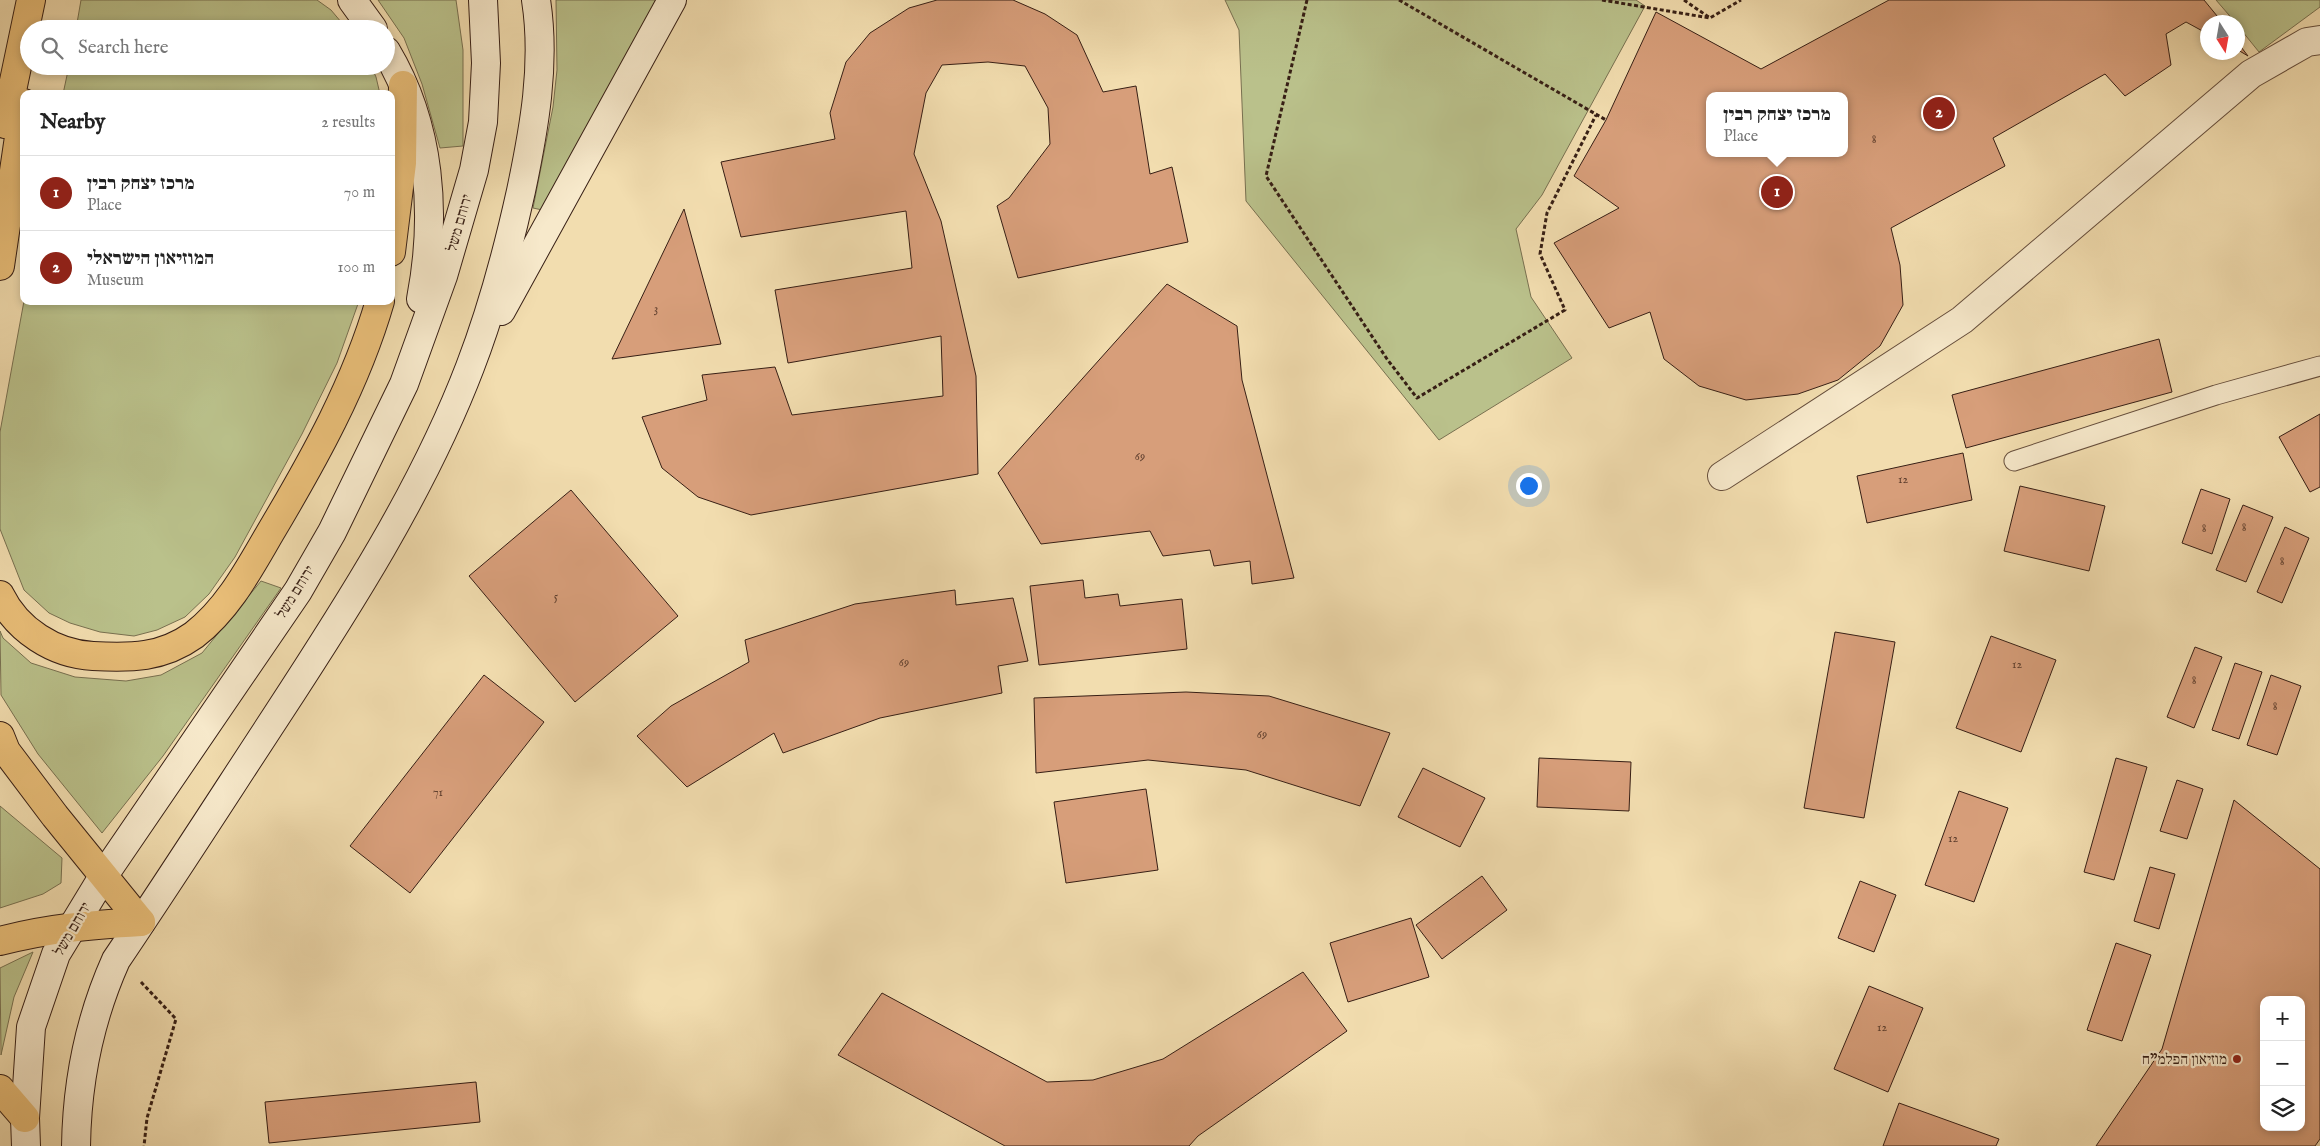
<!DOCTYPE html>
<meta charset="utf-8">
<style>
body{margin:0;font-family:"IM FELL English","Frank Ruhl Libre",serif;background:#f2f2f2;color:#222}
.controls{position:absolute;right:15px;bottom:15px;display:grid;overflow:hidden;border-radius:10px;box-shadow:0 2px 8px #0003}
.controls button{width:45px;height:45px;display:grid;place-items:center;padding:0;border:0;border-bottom:1px solid #e0e0e0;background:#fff;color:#222;font:25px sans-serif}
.compass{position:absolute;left:2200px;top:15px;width:45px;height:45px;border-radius:50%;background:#fff;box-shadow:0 2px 8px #0003;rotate:169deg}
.you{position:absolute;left:1528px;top:485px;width:18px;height:18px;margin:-12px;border:4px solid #fff;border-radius:50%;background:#1a73e8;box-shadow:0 0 0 8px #1a73e833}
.badge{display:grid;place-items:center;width:32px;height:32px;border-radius:50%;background:#8f2418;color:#fff;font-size:16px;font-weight:700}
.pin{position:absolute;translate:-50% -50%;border:2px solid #fff;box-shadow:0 1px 5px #0006}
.popup{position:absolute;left:1706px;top:92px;width:142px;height:65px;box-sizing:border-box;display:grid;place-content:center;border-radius:10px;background:#fff;filter:drop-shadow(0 1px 4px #0005);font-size:16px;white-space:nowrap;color:#767676}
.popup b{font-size:19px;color:#222}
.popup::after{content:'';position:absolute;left:50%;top:100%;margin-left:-10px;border:10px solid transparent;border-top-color:#fff}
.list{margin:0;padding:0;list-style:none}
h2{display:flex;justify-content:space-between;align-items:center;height:65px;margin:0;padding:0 20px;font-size:21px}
h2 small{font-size:16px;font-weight:400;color:#767676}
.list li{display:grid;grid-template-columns:32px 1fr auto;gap:15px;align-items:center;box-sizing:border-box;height:75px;padding:0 20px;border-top:1px solid #e0e0e0}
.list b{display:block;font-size:19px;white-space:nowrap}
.list p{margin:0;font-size:16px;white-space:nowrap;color:#767676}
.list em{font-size:16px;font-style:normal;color:#767676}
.icon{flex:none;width:28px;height:28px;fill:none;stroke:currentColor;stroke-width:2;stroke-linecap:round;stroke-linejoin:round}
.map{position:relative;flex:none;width:2320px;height:1146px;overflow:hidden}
.search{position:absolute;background:#fff;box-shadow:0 2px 8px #0003;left:20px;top:20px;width:375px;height:55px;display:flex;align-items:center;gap:12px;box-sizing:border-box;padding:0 18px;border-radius:28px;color:#767676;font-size:19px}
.panel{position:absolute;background:#fff;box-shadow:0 2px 8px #0003;left:20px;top:90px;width:375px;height:215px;border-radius:10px}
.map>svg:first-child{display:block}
.green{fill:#bac18b;stroke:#787050}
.building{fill:#d79e7a;stroke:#371f15;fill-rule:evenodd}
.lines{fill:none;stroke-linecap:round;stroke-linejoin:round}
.lane-casing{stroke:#664e3c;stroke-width:21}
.street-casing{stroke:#664e3c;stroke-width:30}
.secondary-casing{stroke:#371f15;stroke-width:30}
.highway-casing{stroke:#371f15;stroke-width:30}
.path{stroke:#371f15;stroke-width:3;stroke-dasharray:4 2.5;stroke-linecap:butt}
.lane{stroke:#f7e9cb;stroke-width:19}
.street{stroke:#f7e9cb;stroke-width:28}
.secondary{stroke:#f7e9cb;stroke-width:28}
.highway{stroke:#e9be78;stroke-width:28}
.poi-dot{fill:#8f2418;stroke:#f7e9cb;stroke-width:2}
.labels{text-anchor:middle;stroke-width:4.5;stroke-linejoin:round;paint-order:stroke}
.number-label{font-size:12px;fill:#5f3f2e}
.street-label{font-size:15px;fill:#371f15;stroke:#f7e9cb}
.poi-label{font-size:15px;fill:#371f15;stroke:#f7e9cb;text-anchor:end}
</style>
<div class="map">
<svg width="2320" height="1146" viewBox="0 0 2320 1146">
<rect width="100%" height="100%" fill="#f2ddaf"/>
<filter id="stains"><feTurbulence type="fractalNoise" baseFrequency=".004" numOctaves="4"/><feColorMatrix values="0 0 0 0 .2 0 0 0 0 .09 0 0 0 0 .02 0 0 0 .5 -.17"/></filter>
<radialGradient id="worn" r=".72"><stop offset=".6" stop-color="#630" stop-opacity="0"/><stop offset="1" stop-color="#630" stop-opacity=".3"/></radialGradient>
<!-- green -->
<g class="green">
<polygon points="81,0 317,0 331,10 347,29 76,29"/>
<polygon points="378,0 456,0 463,50 463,146 440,148 422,84 404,38"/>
<polygon points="556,0 656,0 547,211 533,208 553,107 557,70"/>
<polygon points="1225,0 1636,0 1645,6 1542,195 1516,229 1531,297 1572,358 1439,440 1246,201 1239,30"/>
<polygon points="2216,0 2320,0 2320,7 2259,52 2238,26 2238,22 2235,22"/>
<polygon points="69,66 371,66 376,77 380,94 63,94"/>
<polygon points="24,301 359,301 337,363 302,434 235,557 209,594 185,617 157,630 134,636 100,632 70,623 49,613 24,590 0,529 0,432"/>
<polygon points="261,581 281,588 163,756 102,833 38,754 1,695 0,631 3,638 31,663 75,677 126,681 161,675 202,653"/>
<polygon points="0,806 62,858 61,883 43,894 0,908"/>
<polygon points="33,952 14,997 1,1055 0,968"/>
</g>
<!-- building -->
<g class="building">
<polygon points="937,0 1013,0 1045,14 1077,35 1103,92 1136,86 1150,174 1172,167 1188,242 1018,278 997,206 1009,198 1050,144 1048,108 1025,66 988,62 942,65 926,93 914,154 941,221 976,376 978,474 751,515 698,497 662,468 642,417 707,400 702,375 775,367 792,415 943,396 941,336 788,363 775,290 912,268 906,211 741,237 721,162 835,139 830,113 846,62 870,33 909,8"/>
<path d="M1889,0h315l18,22h-14v12l-22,-12 -20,12 5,31 -46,31 -20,-22 -112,64 12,28 -114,62 9,37 3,40 -23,41 -42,34 -40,14 -52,6 -47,-14 -35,-27 -14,-47 -41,16 -55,-85 65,-35 -45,-32 32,-56 50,-108 105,57zM1710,96h134v57h-134z"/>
<polygon points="2238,43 2248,56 2238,50"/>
<polygon points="684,209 721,344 612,359"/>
<polygon points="1167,284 1237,326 1242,380 1294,578 1252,584 1250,561 1214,566 1210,550 1163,556 1150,531 1041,544 998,473"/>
<polygon points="2159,339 2172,392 1966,448 1952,395"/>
<polygon points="2320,414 2320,487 2310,492 2279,437"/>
<polygon points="1963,453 1972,500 1867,523 1857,476"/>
<polygon points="2020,486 2105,506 2089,571 2004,551"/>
<polygon points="2201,489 2230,499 2212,554 2182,543"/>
<polygon points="571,490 678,616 575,702 469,576"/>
<polygon points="2243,505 2273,517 2246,582 2216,570"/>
<polygon points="2285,527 2309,538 2282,603 2257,592"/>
<polygon points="1083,580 1085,598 1118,594 1120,606 1182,599 1187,649 1039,665 1030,586"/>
<polygon points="955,590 956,605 1013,598 1028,661 998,666 1002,693 880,718 783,753 774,733 687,787 637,736 671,706 749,662 745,640 855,604"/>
<polygon points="1835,632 1895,642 1864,818 1804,808"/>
<polygon points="1991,636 2056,660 2021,752 1956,728"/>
<polygon points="2195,647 2222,657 2194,728 2167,717"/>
<polygon points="2235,663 2262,672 2239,739 2212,730"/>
<polygon points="484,675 544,722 410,893 350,846"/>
<polygon points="2271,675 2301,686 2277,755 2247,745"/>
<polygon points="1186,692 1269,696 1390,733 1360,806 1246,770 1148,760 1036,773 1034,698"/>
<polygon points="1539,758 1631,762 1629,811 1537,807"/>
<polygon points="2116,758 2147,767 2114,880 2084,872"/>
<polygon points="1423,768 1485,798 1460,847 1398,817"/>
<polygon points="2177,780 2203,789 2187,839 2160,831"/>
<polygon points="1146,789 1158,870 1066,883 1054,802"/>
<polygon points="1959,791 2008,808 1974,902 1925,885"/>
<path d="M2234,800l86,69v270l-5,7h-219l66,-97zM2264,1000h37v127h-37z"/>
<polygon points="2150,867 2175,874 2159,929 2134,921"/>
<polygon points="1482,876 1507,910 1442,959 1416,925"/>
<polygon points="1860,881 1896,895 1874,952 1838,938"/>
<polygon points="1411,918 1429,977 1348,1002 1330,943"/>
<polygon points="2116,943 2151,955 2122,1041 2087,1030"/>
<polygon points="1303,972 1347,1031 1198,1136 1189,1146 1005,1146 838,1055 882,993 1047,1082 1093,1080 1163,1059"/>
<polygon points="1869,986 1923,1008 1888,1092 1834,1069"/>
<polygon points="476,1082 480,1122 269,1143 265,1102"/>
<polygon points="1899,1103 1999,1139 1996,1146 1883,1146"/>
</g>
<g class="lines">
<defs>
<polyline id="lane" points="2014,461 2216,395 2320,366"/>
<polyline id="street" points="1722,476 1962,320 2251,74 2307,42 2320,40"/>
<g id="secondary">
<polyline points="352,0 373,29"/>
<path d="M386,51c45,75 51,164 35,248"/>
<polyline points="501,311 672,0"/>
<polyline points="26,1146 25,1118 31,1027 56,954 104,875 298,591 332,532 404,384 443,276 474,170 483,122 486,63 483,0"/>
<path d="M76,1146c1,-63 14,-128 40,-186 54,-80 106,-161 159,-242 72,-110 148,-228 195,-351 22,-57 38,-117 51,-176 13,-62 25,-127 15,-191"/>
</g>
<g id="highway">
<polyline points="5,124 31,0"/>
<polyline points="391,252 402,163 403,85"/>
<polyline points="0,266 24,103"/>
<path d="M0,595c17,35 54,59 93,61 38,2 69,2 101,-21 34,-26 55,-66 76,-102 44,-74 86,-149 110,-232"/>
<polyline points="0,736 6,751 55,816 141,922"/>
<path d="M0,941c50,-13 90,-16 141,-19"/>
<polyline points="0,1089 25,1118"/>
</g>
</defs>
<!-- lane casing -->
<use href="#lane" class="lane-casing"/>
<!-- street casing -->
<use href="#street" class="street-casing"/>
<!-- secondary casing -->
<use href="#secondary" class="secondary-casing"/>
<!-- highway casing -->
<use href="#highway" class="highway-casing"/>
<!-- path -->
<g class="path">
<polyline points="1307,0 1266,176 1387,359 1417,398 1565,310 1540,254 1547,213 1596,115"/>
<polyline points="1399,0 1606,120"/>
<polyline points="1602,0 1710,18"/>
<polyline points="1684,0 1710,18 1741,0"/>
<polyline points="141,982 176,1019 147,1118 144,1146"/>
</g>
<!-- lane -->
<use href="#lane" class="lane"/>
<!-- street -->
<use href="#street" class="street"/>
<!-- secondary -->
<use href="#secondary" class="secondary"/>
<!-- highway -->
<use href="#highway" class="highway"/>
</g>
<!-- markers -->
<circle class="poi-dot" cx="2237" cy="1059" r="5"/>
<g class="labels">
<!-- number labels -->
<g class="number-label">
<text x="1874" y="143">8</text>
<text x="656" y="312">3</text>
<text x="1140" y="460">69</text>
<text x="1903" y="483">12</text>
<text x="2244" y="531">8</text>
<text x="2204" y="532">8</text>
<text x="2282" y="565">8</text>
<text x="556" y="600">5</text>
<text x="904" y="666">69</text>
<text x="2017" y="668">12</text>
<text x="2194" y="684">8</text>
<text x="2275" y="710">8</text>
<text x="1262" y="738">69</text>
<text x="438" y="796">71</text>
<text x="1953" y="842">12</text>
<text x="1882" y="1031">12</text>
</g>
<!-- street labels -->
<g class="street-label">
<text transform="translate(459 223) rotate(-74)" y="5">ירוחם משל</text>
<text transform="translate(295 592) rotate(-58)" y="5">ירוחם משל</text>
<text transform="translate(72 929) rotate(-60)" y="5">ירוחם משל</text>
</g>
<!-- poi labels -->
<g class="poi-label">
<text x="2227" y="1064">מוזיאון הפלמ"ח</text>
</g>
</g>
<rect width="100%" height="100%" filter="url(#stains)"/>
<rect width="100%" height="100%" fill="url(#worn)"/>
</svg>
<div class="controls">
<button>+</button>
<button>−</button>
<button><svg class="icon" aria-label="layers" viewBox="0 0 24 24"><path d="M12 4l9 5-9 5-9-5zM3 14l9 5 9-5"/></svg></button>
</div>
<svg class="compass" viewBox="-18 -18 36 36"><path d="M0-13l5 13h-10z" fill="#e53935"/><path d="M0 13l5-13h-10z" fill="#767676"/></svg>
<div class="you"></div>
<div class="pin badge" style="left:1777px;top:192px">1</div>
<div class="popup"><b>מרכז יצחק רבין</b>Place</div>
<div class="pin badge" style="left:1939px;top:113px">2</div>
<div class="search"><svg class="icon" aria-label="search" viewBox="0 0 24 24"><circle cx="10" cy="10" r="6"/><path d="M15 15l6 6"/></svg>Search here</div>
<section class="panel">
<h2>Nearby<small>2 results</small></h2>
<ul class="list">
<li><span class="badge">1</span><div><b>מרכז יצחק רבין</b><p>Place</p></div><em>70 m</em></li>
<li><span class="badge">2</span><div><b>המוזיאון הישראלי</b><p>Museum</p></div><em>100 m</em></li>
</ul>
</section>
</div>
